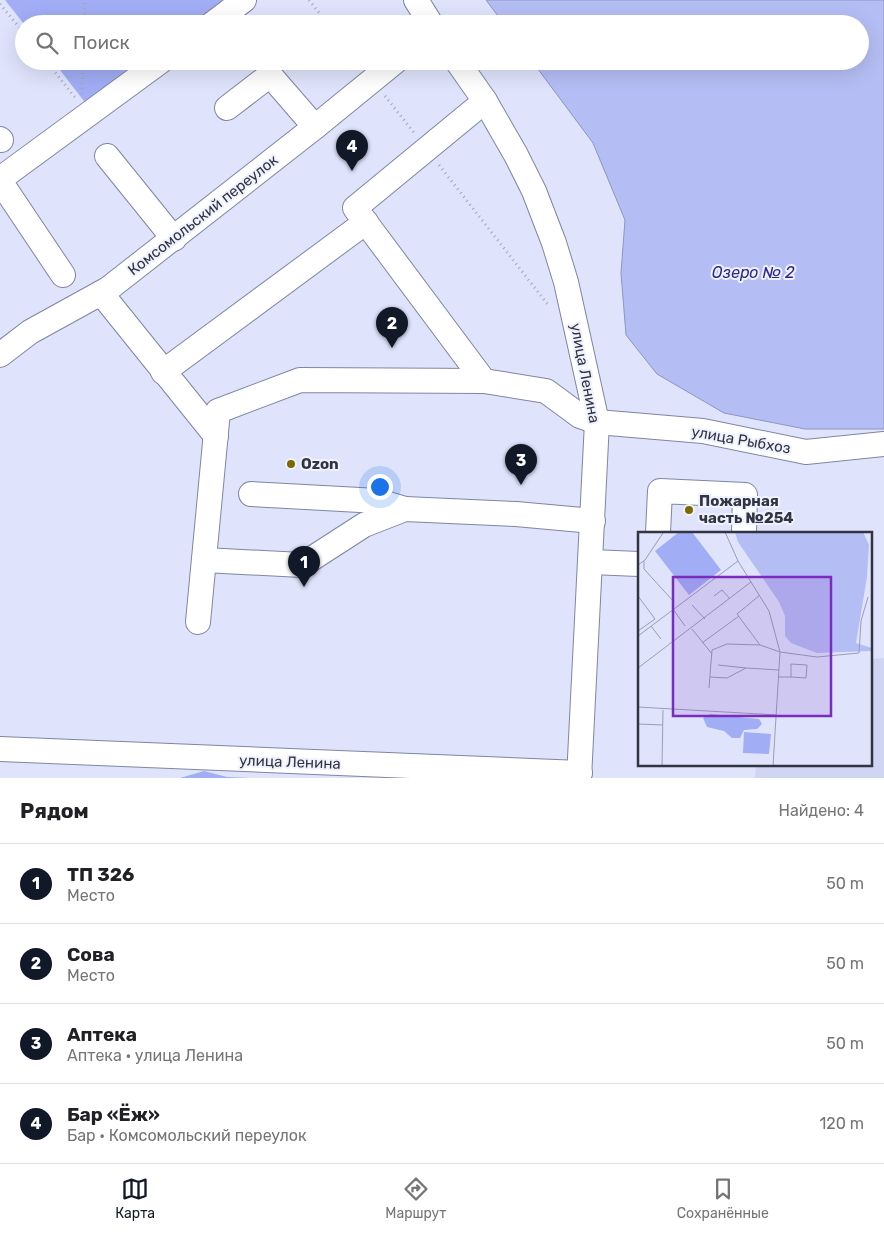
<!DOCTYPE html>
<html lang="ru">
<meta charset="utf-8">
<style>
body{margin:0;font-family:Rubik,sans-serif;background:#f2f2f2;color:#202124}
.you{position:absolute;left:379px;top:486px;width:18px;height:18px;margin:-12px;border:4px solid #fff;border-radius:50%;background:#1a73e8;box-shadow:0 0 0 8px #1a73e833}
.badge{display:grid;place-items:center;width:32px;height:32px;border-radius:50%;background:#111827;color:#fff;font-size:16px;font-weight:700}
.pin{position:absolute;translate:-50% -41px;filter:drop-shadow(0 1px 2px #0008)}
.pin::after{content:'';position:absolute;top:26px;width:18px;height:15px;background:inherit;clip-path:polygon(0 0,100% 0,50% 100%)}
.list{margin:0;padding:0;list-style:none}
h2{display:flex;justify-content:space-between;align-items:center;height:65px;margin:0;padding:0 20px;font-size:21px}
h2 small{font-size:16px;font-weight:400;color:#757577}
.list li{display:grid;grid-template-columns:32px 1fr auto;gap:15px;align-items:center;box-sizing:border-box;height:80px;padding:0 20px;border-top:1px solid #e0e0e0}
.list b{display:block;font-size:19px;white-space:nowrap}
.list p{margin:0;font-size:16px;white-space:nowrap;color:#757577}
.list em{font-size:16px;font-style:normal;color:#757577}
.icon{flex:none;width:28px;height:28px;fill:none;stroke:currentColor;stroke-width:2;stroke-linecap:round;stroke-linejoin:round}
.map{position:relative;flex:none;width:884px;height:778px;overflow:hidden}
.search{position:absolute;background:#fff;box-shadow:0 5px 20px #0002;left:15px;right:15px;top:15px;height:55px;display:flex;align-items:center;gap:12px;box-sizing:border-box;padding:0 18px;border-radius:28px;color:#757577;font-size:19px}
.sheet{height:385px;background:#fff}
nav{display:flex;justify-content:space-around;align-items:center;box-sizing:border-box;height:70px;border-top:1px solid #e0e0e0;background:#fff;font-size:14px;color:#757577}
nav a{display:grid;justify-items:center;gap:2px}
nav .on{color:#111827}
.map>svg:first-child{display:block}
.built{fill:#cfd5f3}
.green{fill:#a1adf5}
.water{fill:#b5bef4;stroke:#8e95be}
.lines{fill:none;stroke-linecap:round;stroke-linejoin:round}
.minor-casing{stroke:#8085a1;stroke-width:26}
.path{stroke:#a3a7bb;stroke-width:3;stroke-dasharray:1 4;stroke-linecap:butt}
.minor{stroke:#fff;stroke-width:24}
.poi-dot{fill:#7d6901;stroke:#eff2fe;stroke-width:2}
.labels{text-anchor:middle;stroke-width:4;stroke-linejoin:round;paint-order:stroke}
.street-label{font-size:15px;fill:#323541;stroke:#eff2fe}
.poi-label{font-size:15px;font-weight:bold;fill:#323541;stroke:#eff2fe;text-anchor:start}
.water-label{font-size:16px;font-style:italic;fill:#2d2a8b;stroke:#eff2fe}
.inset-road{fill:none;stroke:#9a9eb1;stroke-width:1}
.view{fill:#7b2cbf;fill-opacity:0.15;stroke:#7b2cbf;stroke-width:2.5}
.inset-edge{fill:none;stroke:#323541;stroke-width:2.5}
</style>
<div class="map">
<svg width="884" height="778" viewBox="0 0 884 778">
<rect width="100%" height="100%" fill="#dfe4fc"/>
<!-- built -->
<polygon class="built" points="884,658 884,778 755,778 756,764 870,764 870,659"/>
<!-- green -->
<g class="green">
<polygon points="5,0 223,0 192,24 24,24"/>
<polygon points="53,61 144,61 87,105"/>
<polygon points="204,771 227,777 250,778 180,778"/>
</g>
<!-- water -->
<polygon class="water" points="486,0 884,0 884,429 805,429 724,413 657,374 626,335 621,273 625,220 593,143 532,61 860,61 860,24 504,24"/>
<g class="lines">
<defs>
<g id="minor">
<polyline points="416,0 431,24"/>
<polyline points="212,24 244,0"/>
<polyline points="457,61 485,101 516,155 534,191 554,243 566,282 597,422 579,778"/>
<polyline points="227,108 270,75 315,127"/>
<polyline points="0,139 1,140"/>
<polyline points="107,156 174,239"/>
<polyline points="0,179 161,61"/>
<polyline points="0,181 63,275"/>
<polyline points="101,293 216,436"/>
<polyline points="0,355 30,332 108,289 315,127 396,61"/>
<polyline points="163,372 366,222"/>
<polyline points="484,381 355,208 485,101"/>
<polyline points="251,494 378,501 405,509"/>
<polyline points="658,533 660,491 745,495 744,533"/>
<polyline points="204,560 302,565 364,525 405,509 516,514 593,521"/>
<polyline points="591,562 639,564"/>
<polyline points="198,622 218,411 300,380 484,381 546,391 580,416 597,422 703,431 806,452 884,444"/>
<polyline points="0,749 580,773"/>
</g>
</defs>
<!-- minor casing -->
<use href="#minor" class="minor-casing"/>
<!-- path -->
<g class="path">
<polyline points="309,0 328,24"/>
<polyline points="0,4 24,33"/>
<polyline points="84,24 85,0"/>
<polyline points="46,61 77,100"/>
<polyline points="82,94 83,61"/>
<polyline points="385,96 415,134"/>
<polyline points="439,165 549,306"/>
</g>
<!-- minor -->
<use href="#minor" class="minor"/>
</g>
<!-- markers -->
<g class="poi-dot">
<circle cx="291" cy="464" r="5"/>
<circle cx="689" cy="510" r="5"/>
</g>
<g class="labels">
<!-- street labels -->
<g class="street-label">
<text transform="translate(203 215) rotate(-38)" y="5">Комсомольский переулок</text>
<text transform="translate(585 373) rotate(79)" y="5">улица Ленина</text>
<text transform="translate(741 440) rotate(10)" y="5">улица Рыбхоз</text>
<text transform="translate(290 762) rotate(2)" y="5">улица Ленина</text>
</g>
<!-- poi labels -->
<g class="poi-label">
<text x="301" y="469">Ozon</text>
<text x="699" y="506">Пожарная<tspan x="699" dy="17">часть №254</tspan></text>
</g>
<!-- water labels -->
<g class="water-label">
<text x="753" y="278">Озеро № 2</text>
</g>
</g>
<!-- overview -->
<g transform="translate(638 532)">
<rect width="234" height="234" fill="#dfe4fc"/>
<path d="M41,0h13l29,38 -32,25 -34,-44zM72,182l49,5 3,5 -5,5 -13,1 -4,8h-8l-8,-7 -17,-4 -4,-9zM106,200l27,2 -2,20 -26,-1z" fill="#a1adf5"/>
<path d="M97,0h128l6,13 -2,32 -11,66 16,5v3l-55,2 -26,-10 -6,-7v-20l-6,-14 -41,-60z" fill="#b5bef4"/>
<path class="inset-road" d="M87,0l13,29 31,50 11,41 -7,114M6,29v8l30,33M0,33l7,-5 18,-27M0,64l17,23 -17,12M76,64l8,-6 8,9M54,73l13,14M35,77l12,17M13,94l10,13M54,97l20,25M0,104l100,-75M64,111l37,-27M122,113l-23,-31 23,-19M80,133l28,3M0,136l113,-86M72,145l17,1 19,-10 33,2M141,145h12v-13l16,1 -1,13 -15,-1M71,156l3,-38 15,-6 33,1 20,7 37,5 42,-4 2,-32 7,-24M0,175l139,8M0,192l25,1M24,234l1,-56"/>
<path class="view" d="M35,45h158v139h-158z"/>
<rect width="234" height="234" class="inset-edge"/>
</g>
</svg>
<div class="you"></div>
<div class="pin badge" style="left:304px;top:587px">1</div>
<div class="pin badge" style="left:392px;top:348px">2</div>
<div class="pin badge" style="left:521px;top:485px">3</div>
<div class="pin badge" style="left:352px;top:171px">4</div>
<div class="search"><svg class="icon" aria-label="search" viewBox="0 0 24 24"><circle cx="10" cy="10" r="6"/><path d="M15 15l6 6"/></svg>Поиск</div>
</div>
<section class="sheet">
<h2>Рядом<small>Найдено: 4</small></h2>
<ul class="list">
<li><span class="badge">1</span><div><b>ТП 326</b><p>Место</p></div><em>50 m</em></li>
<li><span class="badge">2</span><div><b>Сова</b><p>Место</p></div><em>50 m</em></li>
<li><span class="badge">3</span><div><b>Аптека</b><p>Аптека · улица Ленина</p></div><em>50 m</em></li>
<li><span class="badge">4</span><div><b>Бар «Ёж»</b><p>Бар · Комсомольский переулок</p></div><em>120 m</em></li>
</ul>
</section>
<nav>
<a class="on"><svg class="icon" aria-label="map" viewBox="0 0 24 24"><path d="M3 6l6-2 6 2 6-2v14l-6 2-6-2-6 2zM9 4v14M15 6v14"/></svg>Карта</a>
<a><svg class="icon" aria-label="directions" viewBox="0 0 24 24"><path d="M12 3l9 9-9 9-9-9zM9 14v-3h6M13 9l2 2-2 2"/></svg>Маршрут</a>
<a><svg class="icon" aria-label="saved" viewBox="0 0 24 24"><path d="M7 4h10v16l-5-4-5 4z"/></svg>Сохранённые</a>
</nav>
